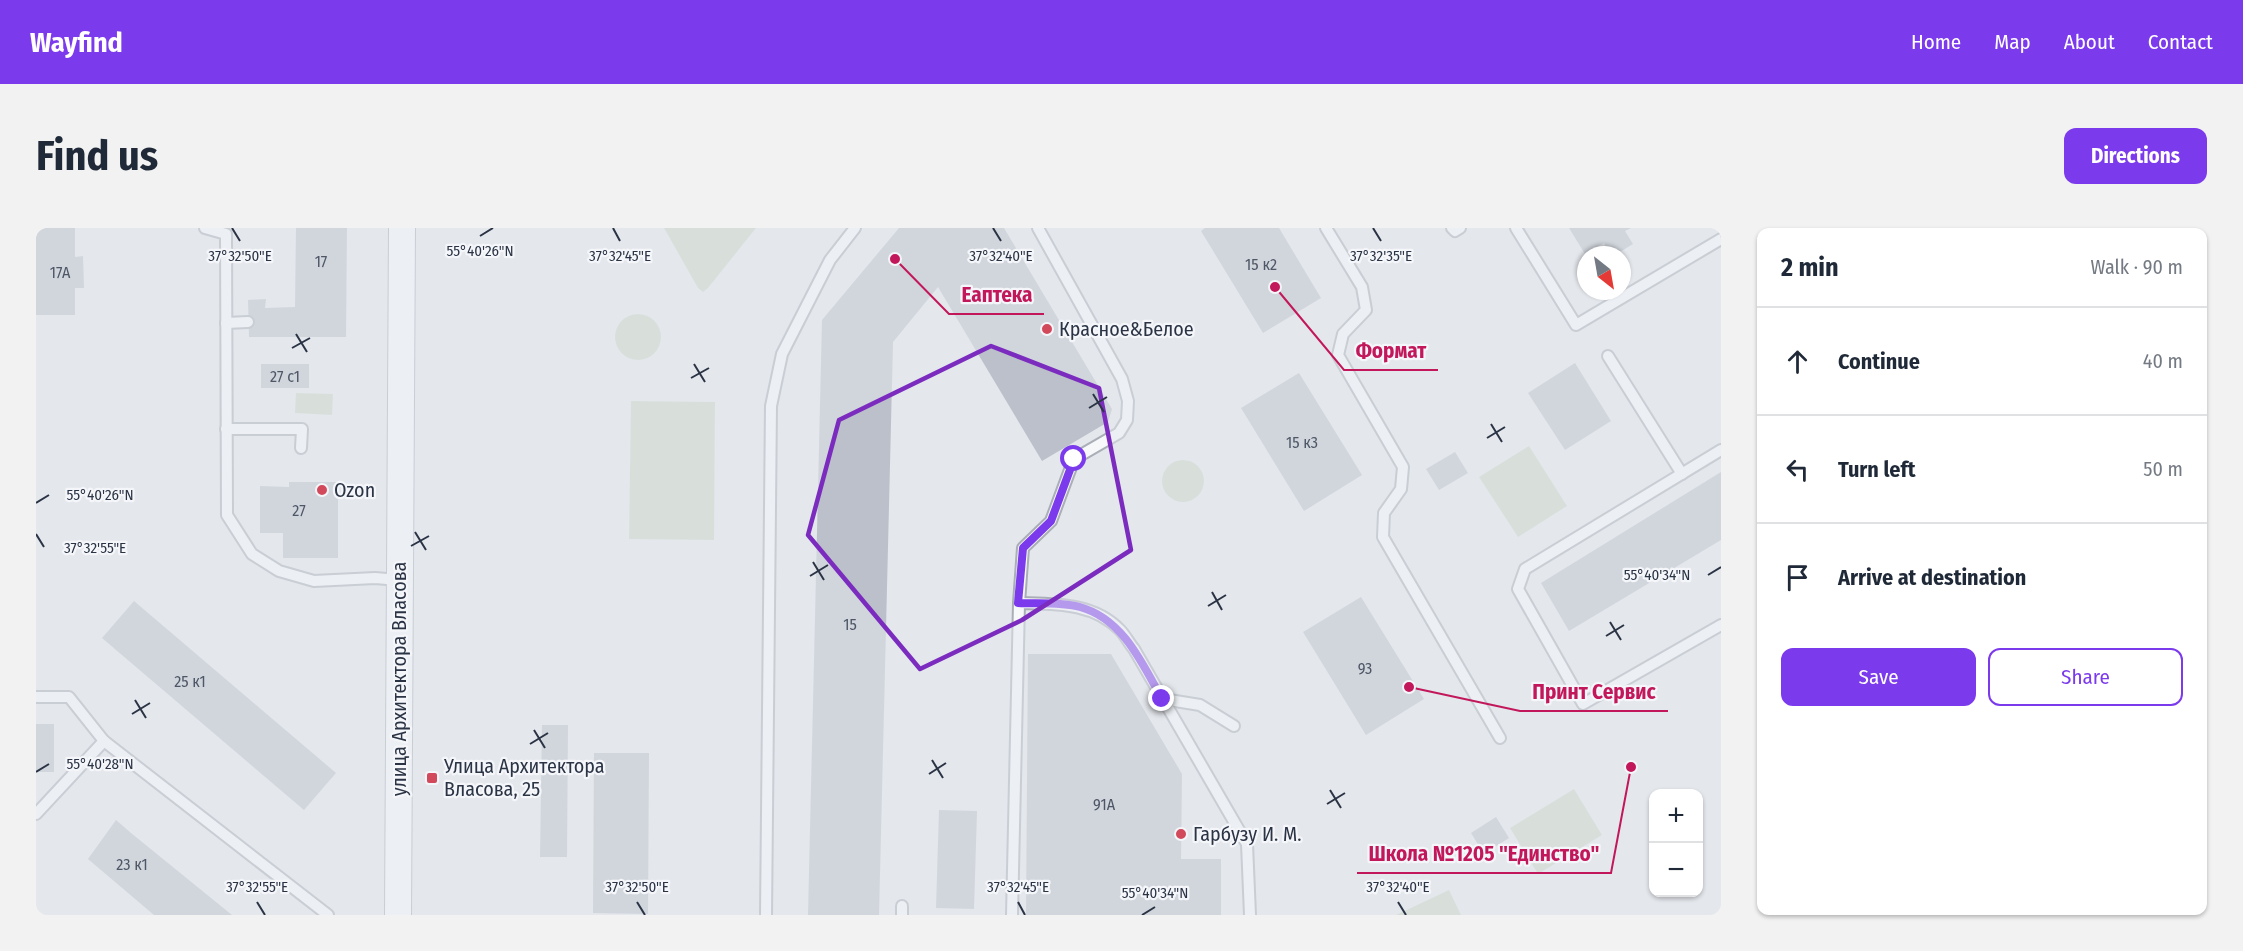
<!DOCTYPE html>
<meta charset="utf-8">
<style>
body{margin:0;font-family:"Fira Sans Condensed",sans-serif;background:#f2f2f3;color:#1f2937}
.controls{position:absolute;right:18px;bottom:18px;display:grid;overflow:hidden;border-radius:12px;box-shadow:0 2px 4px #0004}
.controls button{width:54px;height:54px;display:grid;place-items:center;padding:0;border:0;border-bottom:2px solid #e0e1e3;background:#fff;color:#1f2937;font:30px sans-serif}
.compass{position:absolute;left:1541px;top:18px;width:54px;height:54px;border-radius:50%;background:#fff;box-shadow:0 2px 4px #0004;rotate:149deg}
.stop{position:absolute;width:18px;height:18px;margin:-14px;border:4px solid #7c3aed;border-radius:50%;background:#fff}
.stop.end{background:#7c3aed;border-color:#fff;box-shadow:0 2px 6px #0008}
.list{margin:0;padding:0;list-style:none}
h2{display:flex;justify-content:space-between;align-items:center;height:78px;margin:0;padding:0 24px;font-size:26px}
h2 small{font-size:20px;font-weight:400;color:#747a83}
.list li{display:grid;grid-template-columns:39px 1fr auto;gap:18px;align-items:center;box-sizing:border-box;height:108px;padding:0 24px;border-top:2px solid #e0e1e3}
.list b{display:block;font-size:22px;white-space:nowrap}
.list em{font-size:20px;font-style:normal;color:#747a83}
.actions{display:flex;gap:12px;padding:18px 24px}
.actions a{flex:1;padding:14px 0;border:2px solid #7c3aed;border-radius:12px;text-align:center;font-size:21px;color:#7c3aed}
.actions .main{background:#7c3aed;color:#fff}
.icon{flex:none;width:33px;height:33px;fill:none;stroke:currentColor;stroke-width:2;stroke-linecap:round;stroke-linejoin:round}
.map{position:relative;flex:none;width:1685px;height:687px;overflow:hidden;border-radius:12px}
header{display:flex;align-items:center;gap:36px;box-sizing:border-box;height:84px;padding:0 30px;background:#7c3aed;color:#fff}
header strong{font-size:28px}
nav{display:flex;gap:33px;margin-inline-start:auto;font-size:21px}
.intro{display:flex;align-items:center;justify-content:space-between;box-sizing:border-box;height:144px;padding:0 36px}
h1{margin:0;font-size:42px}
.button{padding:15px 27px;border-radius:12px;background:#7c3aed;color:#fff;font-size:21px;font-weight:700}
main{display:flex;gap:36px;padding:0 36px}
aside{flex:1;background:#fff;border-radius:12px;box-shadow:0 2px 4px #0004}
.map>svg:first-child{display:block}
.green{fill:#c9d6c5}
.building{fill:#bbc0ca}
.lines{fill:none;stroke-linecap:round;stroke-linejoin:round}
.service-casing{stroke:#a9aeb7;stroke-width:14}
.tertiary-casing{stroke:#a9aeb7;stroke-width:28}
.service{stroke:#f7f8fa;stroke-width:10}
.tertiary{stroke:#f7f8fa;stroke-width:26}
.route{stroke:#7c3aed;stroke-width:8}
.marked{fill:none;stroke:#7b2cbf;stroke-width:4.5;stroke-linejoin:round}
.ticks{fill:none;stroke:#2b3445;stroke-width:2}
.poi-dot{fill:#d1495b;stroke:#f4f6f9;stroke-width:2}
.labels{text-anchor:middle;stroke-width:4.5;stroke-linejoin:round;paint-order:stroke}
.number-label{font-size:16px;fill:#4f5766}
.poi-label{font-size:20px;fill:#2b3445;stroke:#f4f6f9;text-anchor:start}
.street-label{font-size:20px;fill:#2b3445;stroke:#f4f6f9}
.ticks-label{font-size:15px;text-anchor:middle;fill:#2b3445;stroke:#f4f6f9;stroke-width:4.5;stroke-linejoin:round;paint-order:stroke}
.leader{fill:none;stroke:#c2185b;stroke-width:2}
.callout-dot{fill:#c2185b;stroke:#f4f6f9;stroke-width:2}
.callout-label{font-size:21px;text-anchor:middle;font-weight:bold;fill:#c2185b;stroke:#f4f6f9;stroke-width:4.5;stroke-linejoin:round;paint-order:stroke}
</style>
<header>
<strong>Wayfind</strong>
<nav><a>Home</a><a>Map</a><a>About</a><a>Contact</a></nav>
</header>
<div class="intro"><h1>Find us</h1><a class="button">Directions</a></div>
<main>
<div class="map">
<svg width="1685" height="687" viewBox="0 0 1685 687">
<rect width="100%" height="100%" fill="#e4e7ec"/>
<!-- green -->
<g class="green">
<polygon points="628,0 720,0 672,60 667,64 662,60"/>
<circle cx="602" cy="109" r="23"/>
<polygon points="260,165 297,166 296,187 259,185"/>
<polygon points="595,173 679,174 678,312 593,311"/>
<polygon points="1493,218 1531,278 1482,309 1443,249"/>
<circle cx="1147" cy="253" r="21"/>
<polygon points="1538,561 1566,607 1502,646 1474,600"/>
<polygon points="1413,662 1425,687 1360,687"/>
</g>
<!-- building -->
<g class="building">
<polygon points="0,0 39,0 39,29 47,28 48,60 39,60 39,87 0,87"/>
<polygon points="260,0 311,0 310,109 213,109 212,72 230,71 229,80 259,79"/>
<polygon points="863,0 968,0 1076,181 1072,194 1006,233 902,59 857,114 843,687 772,687 786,92"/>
<polygon points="1169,0 1243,0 1285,70 1227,105 1165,3"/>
<polygon points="1533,0 1595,0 1589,3 1597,16 1579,27 1575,27 1568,15 1549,26"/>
<polygon points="1539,135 1575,193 1529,222 1492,165"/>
<rect x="225" y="136" width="48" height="24"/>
<polygon points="1263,145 1326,247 1268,283 1205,180"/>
<polygon points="1419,224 1432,245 1403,262 1390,241"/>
<polygon points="1685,244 1685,312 1533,403 1505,355"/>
<polygon points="253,254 302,254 302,330 247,330 247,305 224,305 224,258 253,259"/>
<polygon points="1325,369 1388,471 1330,507 1267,404"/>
<polygon points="98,373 300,545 268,582 66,410"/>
<polygon points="992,426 1075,426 1146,546 1145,631 1185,631 1185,687 990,687"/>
<rect x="0" y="496" width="18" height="48"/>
<polygon points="506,497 532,497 531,629 504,629"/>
<polygon points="558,525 613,525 612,686 557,685"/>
<polygon points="903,582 941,583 938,681 900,680"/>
<polygon points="1460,589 1473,610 1448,626 1435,605"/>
<polygon points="80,592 95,605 196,687 118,687 52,631"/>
</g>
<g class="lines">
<defs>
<g id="service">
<polyline points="169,0 190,6 191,287 216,326 243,343 278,353 339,350 363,352"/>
<polyline points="1290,0 1326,59 1330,82 1307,106 1302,127 1367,239 1365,261 1348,285 1347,309 1464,510"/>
<polyline points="1416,0 1419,3 1424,0"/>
<polyline points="1480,0 1540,97 1685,11"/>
<polyline points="190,95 212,94"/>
<polyline points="1572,128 1646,246"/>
<polyline points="190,201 266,201 265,220"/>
<polyline points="1685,222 1489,341 1482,361 1547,476 1685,397"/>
<polyline points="983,375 987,320 1015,293 1038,231 1083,205 1091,192 1092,173 1086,151 1002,0"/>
<polyline points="0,469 33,469 68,513 292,687"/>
<polyline points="1127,471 1164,477 1198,498"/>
<polyline points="0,586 68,513"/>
<polyline points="730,687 735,178 746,126 794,32 819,0"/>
<polyline points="866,687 866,678"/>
<path d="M976,687l7,-312c35,1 74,-1 101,27 5,5 9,13 14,19l113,195 3,71"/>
</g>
<polyline id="tertiary" points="362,687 366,0"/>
</defs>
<!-- service casing -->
<use href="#service" class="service-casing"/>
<!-- tertiary casing -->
<use href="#tertiary" class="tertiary-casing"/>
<!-- service -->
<use href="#service" class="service"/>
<!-- tertiary -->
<use href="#tertiary" class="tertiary"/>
</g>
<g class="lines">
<!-- route -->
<path class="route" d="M1038,231l-23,62 -28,27 -5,55c20,1 43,-1 62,4 43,12 62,56 82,92"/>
</g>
<!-- marked area -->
<path d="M0 0H1685V687H0ZM955,118l108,42 32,162 -109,70 -102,49 -112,-134 31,-115z" fill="#e4e7ec" fill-opacity=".55" fill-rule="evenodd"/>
<path class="marked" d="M955,118l108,42 32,162 -109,70 -102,49 -112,-134 31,-115z"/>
<!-- ticks -->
<path class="ticks" d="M196,0l8,13M577,0l7,13M957,0l8,13M1337,0l8,13M444,8l13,-8M260,106l11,18M256,120l18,-10M658,136l11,18M655,150l18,-10M1057,166l11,18M1053,180l18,-11M1455,196l11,18M1451,210l18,-11M0,275l13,-8M379,304l11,18M0,306l8,13M375,318l18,-10M777,334l11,18M1672,347l13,-8M774,348l18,-11M1176,364l10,18M1172,378l18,-11M1574,394l11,18M1570,408l18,-11M99,472l11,18M96,486l18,-11M498,502l11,18M494,516l18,-11M896,532l11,18M0,544l13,-8M893,546l17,-11M1294,562l11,18M1291,576l18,-11M221,674l8,13M601,674l8,13M982,674l7,13M1362,674l8,13M1106,687l13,-8"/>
<!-- markers -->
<g class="poi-dot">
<circle cx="1011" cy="101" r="6"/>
<circle cx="286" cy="262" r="6"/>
<rect x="390" y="544" width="12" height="12" rx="3"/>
<circle cx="1145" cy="606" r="6"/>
</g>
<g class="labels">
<!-- number labels -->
<g class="number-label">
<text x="285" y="39">17</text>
<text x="1225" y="42">15 к2</text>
<text x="24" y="50">17А</text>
<text x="249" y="154">27 с1</text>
<text x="1266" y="220">15 к3</text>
<text x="263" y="288">27</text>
<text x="814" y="402">15</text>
<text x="1329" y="446">93</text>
<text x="154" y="459">25 к1</text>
<text x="1068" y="582">91А</text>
<text x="96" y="642">23 к1</text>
</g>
<!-- poi labels -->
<g class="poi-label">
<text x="1023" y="108">Красное&amp;Белое</text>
<text x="298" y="269">Ozon</text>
<text x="408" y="545">Улица Архитектора<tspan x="408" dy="23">Власова, 25</tspan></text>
<text x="1157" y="613">Гарбузу И. М.</text>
</g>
<!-- street labels -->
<g class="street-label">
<text transform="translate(363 451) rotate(-90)" y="7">улица Архитектора Власова</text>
</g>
</g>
<g class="ticks-label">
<text x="444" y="28">55°40'26"N</text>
<text x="204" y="33">37°32'50"E</text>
<text x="584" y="33">37°32'45"E</text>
<text x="965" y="33">37°32'40"E</text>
<text x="1345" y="33">37°32'35"E</text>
<text x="64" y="272">55°40'26"N</text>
<text x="59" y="325">37°32'55"E</text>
<text x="1621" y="352">55°40'34"N</text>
<text x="64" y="541">55°40'28"N</text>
<text x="221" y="664">37°32'55"E</text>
<text x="601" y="664">37°32'50"E</text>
<text x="982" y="664">37°32'45"E</text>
<text x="1362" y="664">37°32'40"E</text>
<text x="1119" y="670">55°40'34"N</text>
</g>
<!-- callouts -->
<path class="leader" d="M859 31L913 86H1008M1239 59L1308 142H1402M1373 459L1484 483H1632M1595 539L1575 645H1321"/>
<g class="callout-dot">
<circle cx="859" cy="31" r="6"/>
<circle cx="1239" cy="59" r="6"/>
<circle cx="1373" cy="459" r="6"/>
<circle cx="1595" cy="539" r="6"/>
</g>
<g class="callout-label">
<text x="961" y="74">Еаптека</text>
<text x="1355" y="130">Формат</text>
<text x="1558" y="471">Принт Сервис</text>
<text x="1448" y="633">Школа №1205 "Единство"</text>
</g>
</svg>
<div class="controls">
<button>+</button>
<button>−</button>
</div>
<svg class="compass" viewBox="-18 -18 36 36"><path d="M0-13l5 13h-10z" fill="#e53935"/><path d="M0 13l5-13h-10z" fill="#747a83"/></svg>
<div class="stop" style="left:1038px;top:231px"></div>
<div class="stop end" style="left:1126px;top:471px"></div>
</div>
<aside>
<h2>2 min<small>Walk · 90 m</small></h2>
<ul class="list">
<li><svg class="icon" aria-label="ahead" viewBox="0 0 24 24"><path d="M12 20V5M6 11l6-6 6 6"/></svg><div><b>Continue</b></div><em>40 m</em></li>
<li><svg class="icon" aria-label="left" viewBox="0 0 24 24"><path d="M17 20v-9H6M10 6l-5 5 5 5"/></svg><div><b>Turn left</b></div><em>50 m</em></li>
<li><svg class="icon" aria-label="arrive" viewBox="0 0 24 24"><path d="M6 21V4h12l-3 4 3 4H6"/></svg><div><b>Arrive at destination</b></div></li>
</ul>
<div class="actions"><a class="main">Save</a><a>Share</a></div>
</aside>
</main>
